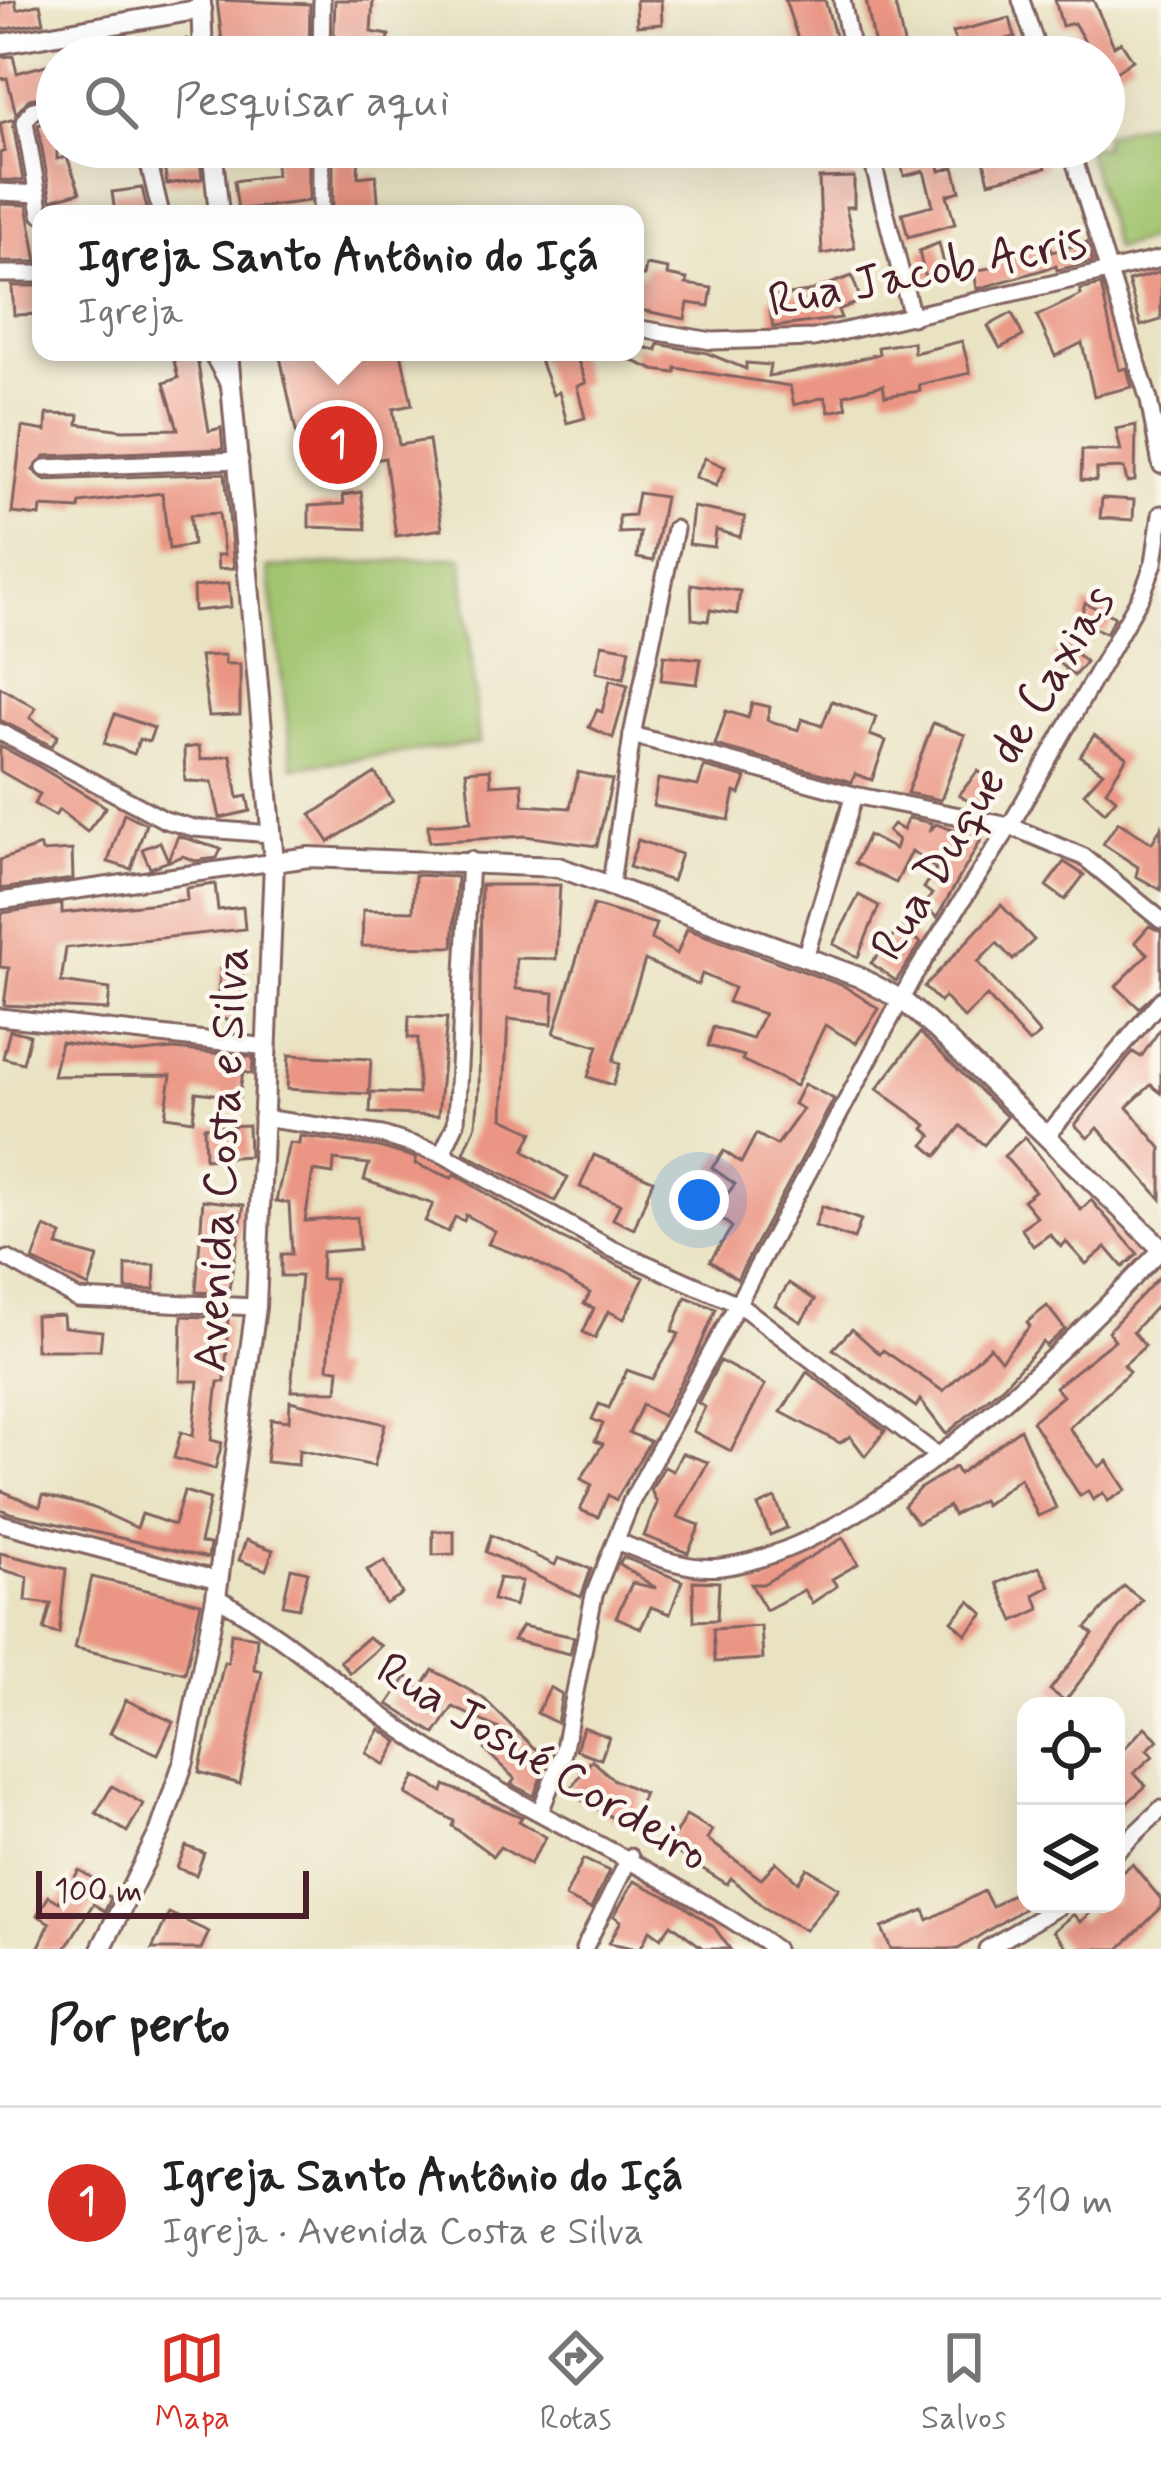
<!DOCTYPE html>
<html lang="pt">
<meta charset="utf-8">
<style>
body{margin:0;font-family:Mynerve,sans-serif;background:#f2f2f2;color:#222}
.controls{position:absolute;right:36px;bottom:36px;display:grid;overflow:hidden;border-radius:24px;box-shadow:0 12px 48px #0002}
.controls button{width:108px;height:108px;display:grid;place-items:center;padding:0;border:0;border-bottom:3px solid #e0e0e0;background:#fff;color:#222;font:60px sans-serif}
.scale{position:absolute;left:36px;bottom:30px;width:273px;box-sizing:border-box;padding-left:12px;border:6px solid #4a1f2b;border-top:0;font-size:33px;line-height:42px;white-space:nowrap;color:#4a1f2b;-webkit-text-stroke:9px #fbf7ec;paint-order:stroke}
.you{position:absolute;left:699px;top:1200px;width:42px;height:42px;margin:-30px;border:9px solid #fff;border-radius:50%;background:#1a73e8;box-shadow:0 0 0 18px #1a73e833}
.badge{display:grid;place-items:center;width:78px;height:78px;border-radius:50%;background:#d93025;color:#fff;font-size:39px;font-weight:700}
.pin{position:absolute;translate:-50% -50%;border:6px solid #fff;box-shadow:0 3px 12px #0006}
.popup{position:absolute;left:32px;top:205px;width:612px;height:156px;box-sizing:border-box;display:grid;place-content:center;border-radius:24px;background:#fff;filter:drop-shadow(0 3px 9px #0005);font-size:39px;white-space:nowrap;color:#767676}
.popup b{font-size:45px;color:#222}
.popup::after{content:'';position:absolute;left:50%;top:100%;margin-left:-24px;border:24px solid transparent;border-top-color:#fff}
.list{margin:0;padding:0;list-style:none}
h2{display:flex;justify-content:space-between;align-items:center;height:156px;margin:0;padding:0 48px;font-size:51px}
h2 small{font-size:39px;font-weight:400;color:#767676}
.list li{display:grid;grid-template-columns:78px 1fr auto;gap:36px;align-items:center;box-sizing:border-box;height:192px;padding:0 48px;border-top:3px solid #e0e0e0}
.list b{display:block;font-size:45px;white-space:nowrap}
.list p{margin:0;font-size:39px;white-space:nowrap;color:#767676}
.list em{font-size:39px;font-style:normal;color:#767676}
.icon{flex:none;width:66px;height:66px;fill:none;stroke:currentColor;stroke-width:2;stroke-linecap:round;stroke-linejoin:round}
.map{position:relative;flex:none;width:1161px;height:1949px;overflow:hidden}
.search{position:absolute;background:#fff;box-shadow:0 12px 48px #0002;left:36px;right:36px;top:36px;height:132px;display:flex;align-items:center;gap:30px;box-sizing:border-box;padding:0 42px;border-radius:66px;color:#767676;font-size:45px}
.sheet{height:348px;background:#fff}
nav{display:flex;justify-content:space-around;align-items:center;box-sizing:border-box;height:168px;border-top:3px solid #e0e0e0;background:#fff;font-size:33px;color:#767676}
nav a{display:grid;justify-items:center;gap:6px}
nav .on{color:#d93025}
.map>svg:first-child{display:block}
.green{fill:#a2c56f;stroke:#76724d;stroke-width:3}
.building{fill:#eb9685}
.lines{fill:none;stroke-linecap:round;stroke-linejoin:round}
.minor-casing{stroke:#826460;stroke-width:21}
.tertiary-casing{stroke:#826460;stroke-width:24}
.minor{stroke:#fff;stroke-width:15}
.tertiary{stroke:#fff;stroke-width:18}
.labels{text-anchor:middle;stroke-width:9;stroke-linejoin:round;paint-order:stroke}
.street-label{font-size:48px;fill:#4a1f2b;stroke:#fbf7ec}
</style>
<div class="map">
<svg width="1161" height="1949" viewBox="0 0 1161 1949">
<rect width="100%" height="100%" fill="#fbf7ec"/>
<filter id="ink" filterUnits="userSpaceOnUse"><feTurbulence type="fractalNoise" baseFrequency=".00833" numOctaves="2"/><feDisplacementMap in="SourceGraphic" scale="24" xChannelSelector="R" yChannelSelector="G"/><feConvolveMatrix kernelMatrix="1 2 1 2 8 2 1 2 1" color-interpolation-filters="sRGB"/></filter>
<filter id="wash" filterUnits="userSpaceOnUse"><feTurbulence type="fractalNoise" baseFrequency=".004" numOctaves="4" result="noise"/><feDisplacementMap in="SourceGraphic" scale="48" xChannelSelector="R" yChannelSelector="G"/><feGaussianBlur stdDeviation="2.7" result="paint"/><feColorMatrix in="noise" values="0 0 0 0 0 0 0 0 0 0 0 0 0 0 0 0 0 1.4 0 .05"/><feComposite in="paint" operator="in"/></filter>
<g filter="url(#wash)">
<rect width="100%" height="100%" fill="#e9e3c3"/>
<!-- green -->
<g class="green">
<polygon points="1158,119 1161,235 1115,249 1086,147 1104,147 1104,135"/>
<polygon points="462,557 479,743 293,767 268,568"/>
</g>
<g id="blocks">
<!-- building -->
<g class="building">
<polygon points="15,0 17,10 40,4 44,22 0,30 0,4"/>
<polygon points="217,0 310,4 309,57 224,57"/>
<polygon points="335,0 373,0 371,32 389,35 386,57 333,57"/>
<polygon points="636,0 661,0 662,24 637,26"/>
<polygon points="785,0 825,0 841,57 804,57"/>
<polygon points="866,0 894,0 907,57 877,57"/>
<polygon points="1055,0 1093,0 1114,46 1121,42 1133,60 1104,80 1104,57 1094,57 1074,23 1062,26"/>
<polygon points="1010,18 1015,37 958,51 953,32"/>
<polygon points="186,39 189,57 142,57 142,56"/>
<polygon points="13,56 17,73 57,62 57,93 29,99 16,114 7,78 0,79 0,57"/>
<polygon points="57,117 57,159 67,157 80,192 51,200 38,125"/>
<polygon points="14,119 13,124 23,181 0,180 0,153 5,151 0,123"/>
<polygon points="275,147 309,147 309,201 238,210 234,181 276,175"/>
<polygon points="333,147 359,147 358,177 376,175 379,212 333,214"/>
<polygon points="898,147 936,147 940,171 954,167 960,191 947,195 955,224 908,237 902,213 933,205 924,171 904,176"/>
<polygon points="1041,147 1046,168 989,182 984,160"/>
<polygon points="200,160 202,179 167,184 164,166"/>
<polygon points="854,177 854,207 846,207 855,248 822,254 819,178"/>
<polygon points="142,188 147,209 115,213 112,192"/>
<polygon points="0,204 27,205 37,262 0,262"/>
<polygon points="1047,237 1052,252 1087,242 1093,262 1057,270 1056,266 977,289 974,271 1000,266 997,260"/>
<polygon points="939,243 946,273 925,278 919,251"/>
<polygon points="646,265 668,269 667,275 687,279 686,284 712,288 709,306 688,303 685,319 635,309 635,275 644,276"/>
<polygon points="1161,272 1161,320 1141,326 1128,281"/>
<polygon points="852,276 861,301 838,310 841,318 773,327 768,298 808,292"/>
<polygon points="1101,285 1119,370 1127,368 1132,387 1094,396 1082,343 1055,356 1037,316 1081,295 1080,290"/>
<polygon points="12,286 41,286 41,314 14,315"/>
<polygon points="1012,313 1023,336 1000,348 988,326"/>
<polygon points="962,341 970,373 919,385 920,391 885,396 883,385 844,395 847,408 829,412 825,397 794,405 790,386 676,368 675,373 654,370 633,361 637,346 657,350 658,344 707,353 746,369 746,363 770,365 768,376 836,365 879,354 878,347 913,342 914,353"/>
<polygon points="172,352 196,352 209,431 221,428 223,449 45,456 33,470 45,480 225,473 234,568 218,569 217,555 224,555 219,513 190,515 193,545 169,549 162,493 80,503 79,509 41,507 40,516 12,513 22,427 46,431 47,414 79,415 78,424 123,430 178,429 164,383 178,378"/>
<polygon points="279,352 401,352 412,405 393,409 399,445 429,440 442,529 396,536 385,458 305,473"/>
<polygon points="537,352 575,352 586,383 577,386 585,418 567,423 559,392 553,395"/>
<polygon points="1136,425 1135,481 1127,482 1124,468 1097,469 1096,481 1081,480 1082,450 1121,451 1116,429"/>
<polygon points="705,458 725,467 716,486 695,477"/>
<polygon points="361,492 366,529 309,527 309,506 344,504 343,495"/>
<polygon points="638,493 665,497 653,561 637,558 640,532 619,533 619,516 634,515"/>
<polygon points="1102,498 1134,500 1133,520 1100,518"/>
<polygon points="693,507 745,517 740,537 716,530 714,547 689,544"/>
<polygon points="229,583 231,607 194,611 193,587"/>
<polygon points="691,584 740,591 737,614 710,610 708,621 692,619"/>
<polygon points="1085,603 1115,617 1106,633 1079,621"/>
<polygon points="1064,643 1086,662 1074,676 1052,657"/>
<polygon points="602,644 630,649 624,678 596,672"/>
<polygon points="225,655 225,664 240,664 240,715 209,716 200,656"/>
<polygon points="664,655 701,659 697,684 661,680"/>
<polygon points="610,680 628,685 613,738 589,727 597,710 602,712"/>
<polygon points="0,687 36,708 30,718 58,736 52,746 0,720"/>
<polygon points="832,701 876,717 870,735 886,741 872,780 855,774 852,782 715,745 726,711 748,718 752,703 770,707 767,720 798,730 802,719 822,726"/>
<polygon points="115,714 154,728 149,742 139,739 134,754 104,743"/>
<polygon points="933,723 965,735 941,800 907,793"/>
<polygon points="1094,735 1127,757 1106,790 1116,799 1105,812 1084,793 1103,772 1080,756"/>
<polygon points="0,746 38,766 106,807 87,832 59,810 55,816 34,804 40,794 0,771"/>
<polygon points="199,746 201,760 231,755 238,798 247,796 250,811 220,818 212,782 185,781 184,748"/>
<polygon points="704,767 746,778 740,794 735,792 729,820 653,806 658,779 698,786"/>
<polygon points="490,769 491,785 522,783 523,805 570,808 578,772 612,780 597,846 525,836 429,842 428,825 471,822 466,771"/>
<polygon points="978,771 995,785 977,807 959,795"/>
<polygon points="375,773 393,801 329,842 311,815"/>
<polygon points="124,813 146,824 131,869 108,862"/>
<polygon points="908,818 932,823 929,832 936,824 981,840 937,917 923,907 932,894 924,888 936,869 912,851 896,883 855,863 868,835 895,849 898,840 888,831 893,824 903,830"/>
<polygon points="1118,822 1152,843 1161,827 1161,890 1136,876 1138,867 1103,844"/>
<polygon points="178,836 221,849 217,858 195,861 183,856 150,868 142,849 160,842 168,860"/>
<polygon points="638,840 681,854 672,881 629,867"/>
<polygon points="40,846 42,852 72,850 73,879 0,889 0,860"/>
<polygon points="1064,862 1084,875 1065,900 1046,886"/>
<polygon points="415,875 457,877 453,947 362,946 363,910 413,911"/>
<polygon points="215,884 218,910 243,907 245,929 66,948 61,982 110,989 108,1010 4,1005 9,968 0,967 2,913 62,904 62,913 187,900 186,888"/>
<polygon points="481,885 560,885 556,959 516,958 516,989 554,993 552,1024 508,1019 504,1095 503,1118 533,1132 524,1151 568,1178 555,1201 464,1153 476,1125 479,1091"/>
<polygon points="859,895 879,906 858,957 833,944"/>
<polygon points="593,905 656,924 651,939 677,954 687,929 844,986 879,1009 856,1043 825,1025 796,1086 742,1060 744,1056 708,1046 713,1027 752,1039 764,1014 728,1002 734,988 702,974 698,985 645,960 613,1061 620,1064 613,1085 588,1077 598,1046 554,1033"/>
<polygon points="1001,905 1034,940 1013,960 997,943 978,962 1040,1034 1029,1043 987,996 964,1018 944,997 940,1002 924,987"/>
<polygon points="1149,926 1161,932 1161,988 1139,1008 1116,986 1148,954 1135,942"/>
<polygon points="900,928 921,943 896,981 871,963"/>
<polygon points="221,967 243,969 237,1021 215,1018"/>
<polygon points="409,1016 447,1018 438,1116 370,1113 371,1092 418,1094 418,1038 408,1038"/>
<polygon points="1161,1028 1161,1093 1151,1085 1127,1107 1161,1148 1161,1199 1098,1128 1088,1138 1075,1125 1133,1052 1141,1057"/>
<polygon points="10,1030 30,1035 23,1063 3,1058"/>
<polygon points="920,1033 1007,1117 984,1145 961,1126 937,1156 924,1145 932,1136 924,1129 927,1125 877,1089"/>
<polygon points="61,1042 132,1053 174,1049 253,1057 252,1074 243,1072 239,1097 196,1092 193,1120 165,1116 171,1075 53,1076"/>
<polygon points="289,1055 371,1059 369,1094 287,1089"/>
<polygon points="804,1084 834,1099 737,1279 710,1261 732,1227 713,1212 735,1184 712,1168 724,1151 741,1163 756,1134 777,1145 803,1109 794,1104"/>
<polygon points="248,1125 249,1156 205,1159 204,1127"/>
<polygon points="300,1136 379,1147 416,1158 415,1164 452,1178 454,1174 559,1237 644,1278 624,1319 608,1311 595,1338 583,1332 594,1308 584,1304 590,1293 532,1260 488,1244 495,1231 466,1215 464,1221 455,1217 448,1232 425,1221 433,1204 364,1180 369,1164 334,1160 333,1174 313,1171 305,1221 357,1217 359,1249 322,1252 321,1279 335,1279 328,1368 339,1369 337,1391 291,1391 301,1276 281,1276 281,1254 292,1254 289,1203 276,1201 289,1143 299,1144"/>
<polygon points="1025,1137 1081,1210 1091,1200 1138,1254 1123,1267 1106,1247 1086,1264 1066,1242 1061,1247 1050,1234 1033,1246 1021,1228 1037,1217 1023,1200 1035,1191 1004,1156"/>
<polygon points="594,1155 653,1180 634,1229 613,1219 620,1204 580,1187"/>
<polygon points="203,1200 244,1205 228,1294 196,1292"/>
<polygon points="822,1206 861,1220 854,1239 815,1226"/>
<polygon points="45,1227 62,1235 57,1246 98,1257 89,1287 33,1260"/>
<polygon points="126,1265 155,1265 154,1290 126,1289"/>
<polygon points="1161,1275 1161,1301 1133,1332 1145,1346 1124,1365 1129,1372 1069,1428 1099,1467 1107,1461 1126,1490 1108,1501 1103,1493 1093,1500 1088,1491 1080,1496 1032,1421 1063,1396 1055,1387 1115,1340 1108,1331"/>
<polygon points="789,1283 815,1300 801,1322 775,1305"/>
<polygon points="686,1297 716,1309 699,1349 663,1416 642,1405 629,1433 650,1441 616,1500 608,1495 598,1517 580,1510 592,1485 581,1479 603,1444 595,1441 603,1424 592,1419 599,1404 609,1408 627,1370 652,1379 679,1334 672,1331"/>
<polygon points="1047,1306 1065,1329 1046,1346 1043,1342 1003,1386 946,1434 920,1400 916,1407 833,1349 852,1329 880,1354 883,1350 943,1391 990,1347 1001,1360 1030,1326 1027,1322"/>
<polygon points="63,1315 64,1327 102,1331 100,1350 36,1350 35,1316"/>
<polygon points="182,1316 228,1318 225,1382 218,1382 211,1440 222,1443 215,1469 174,1458 181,1432 193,1436 198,1381 180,1381"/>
<polygon points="720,1361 765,1385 731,1451 693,1431 705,1407 698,1403"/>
<polygon points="807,1372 885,1431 865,1456 850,1436 840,1443 781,1412"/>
<polygon points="290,1401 385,1424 374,1466 299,1450 298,1465 266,1462 271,1419 289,1421"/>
<polygon points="1020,1429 1056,1508 1038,1516 1020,1478 985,1505 982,1500 953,1515 949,1506 917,1523 904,1506 919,1489 955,1467 959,1474"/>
<polygon points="682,1453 708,1462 678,1517 700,1525 688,1553 644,1536 657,1503 651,1490 664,1467 673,1471"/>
<polygon points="0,1490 40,1507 43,1495 91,1507 137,1528 142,1514 174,1525 184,1491 210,1499 200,1543 210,1544 208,1558 10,1513 0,1509"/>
<polygon points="775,1498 787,1528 770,1535 758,1506"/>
<polygon points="433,1531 454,1531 454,1554 433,1555"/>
<polygon points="491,1535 555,1565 558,1558 591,1569 581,1597 486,1552"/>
<polygon points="843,1538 858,1564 832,1579 837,1586 812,1603 804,1590 766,1610 751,1584 763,1584"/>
<polygon points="246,1540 273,1550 266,1570 239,1560"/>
<polygon points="0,1553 66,1569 59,1634 44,1630 51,1604 26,1601 28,1577 0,1569"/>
<polygon points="623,1557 682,1581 670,1614 651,1607 641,1628 616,1617 632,1583 656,1588 619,1564"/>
<polygon points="385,1561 402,1594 385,1604 367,1570"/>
<polygon points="1039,1567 1050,1586 1034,1595 1040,1609 1014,1621 997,1583"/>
<polygon points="291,1568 308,1572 299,1608 283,1605"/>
<polygon points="92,1577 201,1603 185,1673 75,1648"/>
<polygon points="499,1578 522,1581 515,1606 493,1600"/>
<polygon points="693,1581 719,1582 717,1620 694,1621"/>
<polygon points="1124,1586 1142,1600 1065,1701 1050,1690 1093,1634 1086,1628"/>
<polygon points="970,1601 984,1614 966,1634 952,1621"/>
<polygon points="522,1626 574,1637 570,1654 513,1640"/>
<polygon points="761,1626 763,1659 715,1662 713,1629"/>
<polygon points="231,1633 257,1637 254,1669 262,1671 240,1784 199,1772 224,1662 228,1663"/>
<polygon points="368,1637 381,1646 350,1673 340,1661"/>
<polygon points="433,1670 483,1698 533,1747 549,1755 534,1796 511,1784 515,1779 485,1750 503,1731 453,1707 435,1734 388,1704 407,1676 428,1701 433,1698 425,1682"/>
<polygon points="550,1687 562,1694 557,1723 537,1713"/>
<polygon points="126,1700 173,1722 158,1754 110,1733"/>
<polygon points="583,1727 609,1737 601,1759 576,1750"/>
<polygon points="1145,1727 1158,1740 1147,1750 1153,1756 1134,1773 1146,1786 1116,1813 1116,1757"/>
<polygon points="380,1729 398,1742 385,1765 366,1753"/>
<polygon points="592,1760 614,1780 644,1793 629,1827 568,1792"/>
<polygon points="415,1776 443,1792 445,1785 522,1817 519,1821 546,1837 530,1864 500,1847 493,1856 452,1826 454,1821 406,1794"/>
<polygon points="112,1786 143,1804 127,1832 96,1813"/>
<polygon points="686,1815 712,1830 707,1839 761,1879 776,1862 798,1882 807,1868 839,1888 805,1930 765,1908 731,1878 727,1884 668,1847"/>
<polygon points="186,1846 204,1853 196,1875 177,1868"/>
<polygon points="583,1859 609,1871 591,1909 565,1897"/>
<polygon points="1132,1864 1161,1899 1161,1908 1119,1949 1068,1949 1053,1931 1073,1914 1080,1922 1100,1904 1116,1904 1116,1877"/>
<polygon points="79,1870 104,1885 100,1891 111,1898 105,1911 93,1904 65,1949 38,1949 50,1923 37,1915 49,1896 59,1902"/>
<polygon points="634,1881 680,1903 714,1927 730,1949 704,1949 671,1924 661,1938 650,1930 640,1949 609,1943 621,1921 614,1916"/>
<polygon points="1026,1885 1026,1907 958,1949 891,1949 882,1928 924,1910 928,1920 984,1891 992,1907"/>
<polygon points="169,1913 209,1932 201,1949 152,1949"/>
</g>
</g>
</g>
<g filter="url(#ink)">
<use href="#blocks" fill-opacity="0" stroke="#826460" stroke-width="3"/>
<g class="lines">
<defs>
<g id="minor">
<polyline points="842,0 853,57"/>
<polyline points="1021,0 1040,57"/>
<polyline points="321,57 322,0"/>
<polyline points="145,147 161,214"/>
<polyline points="869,147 912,317"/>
<polyline points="1070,147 1149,400 1161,465"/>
<polyline points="0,192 38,194"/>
<polyline points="41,214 25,122 33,110 57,105"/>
<polyline points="321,214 321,147"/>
<polyline points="1,274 41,274"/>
<polyline points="635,328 712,341 814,338 1161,259"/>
<polyline points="211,352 230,386"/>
<polyline points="45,468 240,460"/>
<polyline points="0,732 165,820 194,828 271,834"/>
<polyline points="632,735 854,795 1010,826 1084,857 1161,920"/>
<polyline points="611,884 632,735 675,529"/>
<polyline points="0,901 274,862"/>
<polyline points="806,954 854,795"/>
<polyline points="0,1017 268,1047"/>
<polyline points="262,1118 382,1135 442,1154 608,1247 740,1305 938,1456"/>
<polyline points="1048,1134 1161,1000"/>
<polyline points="442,1154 456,1123 470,860"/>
<polyline points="8,1259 78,1299 256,1307"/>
<polyline points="0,1523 218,1580"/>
<path d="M616,1541c33,13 68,30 105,26 144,-17 341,-215 440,-317"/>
<path d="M216,1597c78,43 142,106 217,154 111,71 233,121 342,198"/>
<polyline points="541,1810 563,1753 594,1595 631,1502 913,977 1010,826 1142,594 1154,563 1161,514"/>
<polyline points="1116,1852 1161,1809"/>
<polyline points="584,1949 630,1857"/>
<polyline points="987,1949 1062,1904"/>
</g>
<g id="tertiary">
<polyline points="201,2 203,57"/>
<polyline points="0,44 202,9"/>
<polyline points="212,147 219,214"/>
<polyline points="274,862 309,857 558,867 859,977 902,1000 938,1031 1161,1248"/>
<polyline points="101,1949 160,1831 184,1761 216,1597 256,1307 274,862 228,352"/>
</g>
</defs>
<!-- minor casing -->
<use href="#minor" class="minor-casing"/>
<!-- tertiary casing -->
<use href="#tertiary" class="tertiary-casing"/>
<!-- minor -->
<use href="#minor" class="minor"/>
<!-- tertiary -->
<use href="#tertiary" class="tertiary"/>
</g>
</g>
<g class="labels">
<!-- street labels -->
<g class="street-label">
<text transform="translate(927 269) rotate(-11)" y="17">Rua Jacob Acris</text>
<text transform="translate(991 772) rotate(-59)" y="17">Rua Duque de Caxias</text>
<text transform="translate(219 1159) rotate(-87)" y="17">Avenida Costa e Silva</text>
<text transform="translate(544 1760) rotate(31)" y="17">Rua Josué Cordeiro</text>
</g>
</g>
</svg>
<div class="controls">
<button><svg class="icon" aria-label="locate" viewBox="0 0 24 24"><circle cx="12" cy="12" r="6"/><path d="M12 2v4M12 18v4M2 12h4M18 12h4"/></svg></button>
<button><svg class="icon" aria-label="layers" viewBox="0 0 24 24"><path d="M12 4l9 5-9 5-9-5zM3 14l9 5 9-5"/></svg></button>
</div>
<div class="scale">100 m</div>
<div class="you"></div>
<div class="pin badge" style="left:338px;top:445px">1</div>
<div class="popup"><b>Igreja Santo Antônio do Içá</b>Igreja</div>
<div class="search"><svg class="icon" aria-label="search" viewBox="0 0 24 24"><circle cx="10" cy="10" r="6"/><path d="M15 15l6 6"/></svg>Pesquisar aqui</div>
</div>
<section class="sheet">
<h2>Por perto<small></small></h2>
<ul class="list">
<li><span class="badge">1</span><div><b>Igreja Santo Antônio do Içá</b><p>Igreja · Avenida Costa e Silva</p></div><em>310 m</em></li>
</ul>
</section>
<nav>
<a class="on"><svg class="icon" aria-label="map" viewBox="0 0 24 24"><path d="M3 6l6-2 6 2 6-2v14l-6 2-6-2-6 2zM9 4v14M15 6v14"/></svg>Mapa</a>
<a><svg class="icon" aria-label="directions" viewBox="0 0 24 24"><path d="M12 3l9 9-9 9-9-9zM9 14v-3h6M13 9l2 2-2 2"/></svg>Rotas</a>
<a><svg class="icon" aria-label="saved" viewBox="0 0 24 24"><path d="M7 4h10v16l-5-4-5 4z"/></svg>Salvos</a>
</nav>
